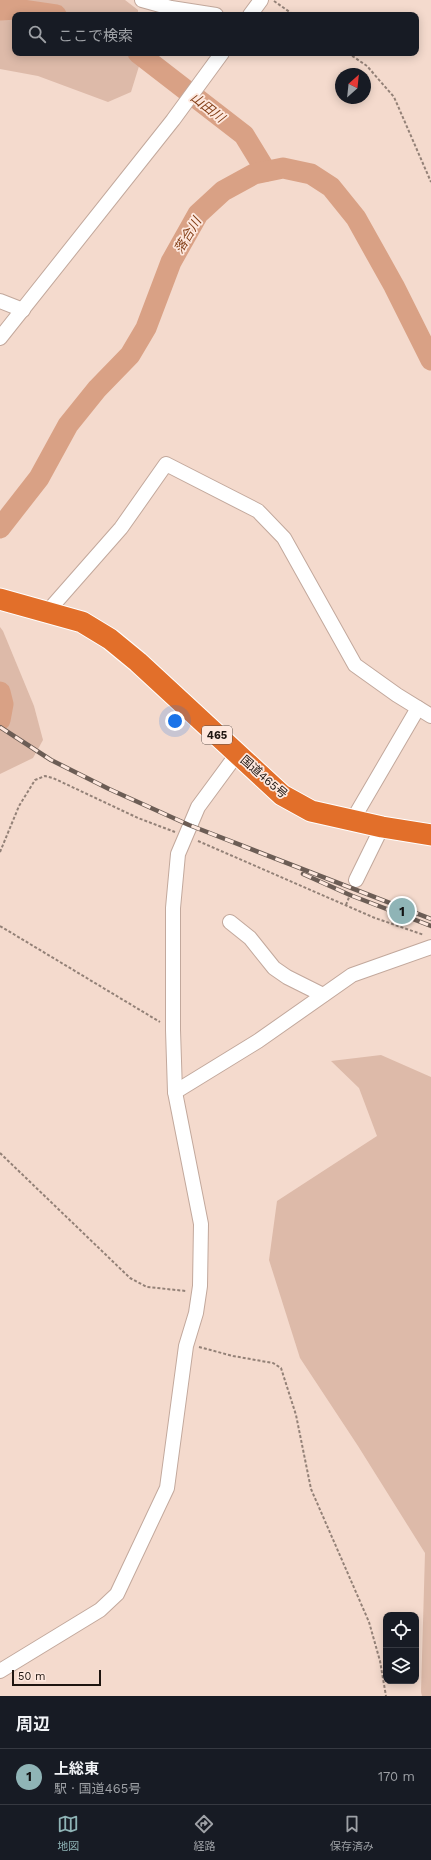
<!DOCTYPE html>
<html lang="ja">
<meta charset="utf-8">
<style>
body{margin:0;font-family:"Work Sans","Noto Sans JP",sans-serif;background:#20242c;color:#f1f3f6}
.controls{position:absolute;right:12px;bottom:12px;display:grid;overflow:hidden;border-radius:8px;box-shadow:0 2px 10px #0003}
.controls button{width:36px;height:36px;display:grid;place-items:center;padding:0;border:0;border-bottom:1px solid #363941;background:#171b24;color:#f1f3f6;font:20px sans-serif}
.compass{position:absolute;left:335px;top:68px;width:36px;height:36px;border-radius:50%;background:#171b24;box-shadow:0 2px 10px #0003;rotate:27deg}
.scale{position:absolute;left:12px;bottom:10px;width:89px;box-sizing:border-box;padding-left:4px;border:2px solid #1e1510;border-top:0;font-size:11px;line-height:14px;white-space:nowrap;color:#1e1510;-webkit-text-stroke:3px #fee8de;paint-order:stroke}
.you{position:absolute;left:175px;top:721px;width:14px;height:14px;margin:-10px;border:3px solid #fff;border-radius:50%;background:#1a73e8;box-shadow:0 0 0 6px #1a73e833}
.badge{display:grid;place-items:center;width:26px;height:26px;border-radius:50%;background:#8fb4b6;color:#111;font-size:13px;font-weight:700}
.pin{position:absolute;translate:-50% -50%;border:2px solid #fff;box-shadow:0 1px 4px #0006}
.list{margin:0;padding:0;list-style:none}
h2{display:flex;justify-content:space-between;align-items:center;height:52px;margin:0;padding:0 16px;font-size:17px}
h2 small{font-size:13px;font-weight:400;color:#9ea1a6}
.list li{display:grid;grid-template-columns:26px 1fr auto;gap:12px;align-items:center;box-sizing:border-box;height:56px;padding:0 16px;border-top:1px solid #363941}
.list b{display:block;font-size:15px;white-space:nowrap}
.list p{margin:0;font-size:13px;white-space:nowrap;color:#9ea1a6}
.list em{font-size:13px;font-style:normal;color:#9ea1a6}
.icon{flex:none;width:22px;height:22px;fill:none;stroke:currentColor;stroke-width:2;stroke-linecap:round;stroke-linejoin:round}
.map{position:relative;flex:none;width:431px;height:1696px;overflow:hidden}
.search{position:absolute;background:#171b24;box-shadow:0 2px 10px #0003;left:12px;right:12px;top:12px;height:44px;display:flex;align-items:center;gap:10px;box-sizing:border-box;padding:0 14px;border-radius:8px;color:#9ea1a6;font-size:15px}
.sheet{height:108px;background:#171b24}
nav{display:flex;justify-content:space-around;align-items:center;box-sizing:border-box;height:56px;border-top:1px solid #363941;background:#171b24;font-size:11px;color:#9ea1a6}
nav a{display:grid;justify-items:center;gap:2px}
nav .on{color:#8fb4b6}
.map>svg:first-child{display:block}
.green{fill:#ddbaa9}
.lines{fill:none;stroke-linecap:round;stroke-linejoin:round}
.river{stroke:#d9a185;stroke-width:21}
.minor-casing{stroke:#c2a89c;stroke-width:16}
.highway-casing{stroke:#fff;stroke-width:23}
.path{stroke:#938177;stroke-width:2;stroke-dasharray:3 2;stroke-linecap:butt}
.minor{stroke:#fff;stroke-width:14}
.highway{stroke:#e26f2a;stroke-width:21}
.rail-casing{stroke:#6c5d55;stroke-width:4.5}
.rail{stroke:#fee8de;stroke-width:3;stroke-dasharray:9;stroke-linecap:butt}
.labels{text-anchor:middle;stroke-width:3.5;stroke-linejoin:round;paint-order:stroke}
.shield{fill:#fee8de;stroke:#61544e;stroke-width:1}
.shield-label{font-size:11px;font-weight:bold;fill:#1e1510}
.street-label{font-size:12px;fill:#1e1510;stroke:#fee8de}
.water-label{font-size:13px;font-style:italic;fill:#823d15;stroke:#fee8de}
</style>
<div class="map">
<svg width="431" height="1696" viewBox="0 0 431 1696">
<rect width="100%" height="100%" fill="#f4dacd"/>
<!-- green -->
<g class="green">
<polygon points="0,0 125,0 138,10 138,15 15,15 15,53 139,53 140,63 131,92 108,102 38,76 0,69"/>
<polygon points="0,627 3,631 34,706 43,740 33,758 0,774"/>
<polygon points="381,1055 431,1077 431,1696 422,1696 421,1692 425,1553 358,1446 300,1358 269,1260 277,1201 377,1136 359,1088 331,1061"/>
</g>
<g class="lines">
<!-- river -->
<g class="river">
<polyline points="0,10 16,9 56,15"/>
<polyline points="138,53 244,135 266,171"/>
<polyline points="0,528 39,478 68,425 97,389 130,355 146,328 171,262 198,214 223,191 254,174 283,168 311,174 331,187 356,218 394,286 431,360"/>
<polyline points="0,692 3,704 0,720"/>
</g>
<defs>
<g id="minor">
<polyline points="142,0 171,8 216,15"/>
<polyline points="250,15 261,0"/>
<polyline points="0,301 23,310"/>
<polyline points="0,338 173,120 222,53"/>
<polyline points="48,611 121,528 166,464 258,511 284,538 355,665 397,695 431,716"/>
<polyline points="352,821 418,708"/>
<polyline points="356,880 382,827"/>
<polyline points="230,922 250,938 274,968 287,977 323,995"/>
<polyline points="175,1092 258,1041 352,975 431,947"/>
<polyline points="0,1671 100,1610 117,1594 167,1488 186,1346 196,1313 200,1286 201,1224 175,1092 173,1030 173,908 178,854 198,807 237,754"/>
</g>
<polyline id="highway" points="0,599 82,622 110,639 138,662 282,795 311,811 382,827 431,835"/>
</defs>
<!-- minor casing -->
<use href="#minor" class="minor-casing"/>
<!-- highway casing -->
<use href="#highway" class="highway-casing"/>
<!-- path -->
<g class="path">
<polyline points="274,1 294,15"/>
<polyline points="348,53 367,66 394,97 431,182"/>
<polyline points="198,841 375,918 424,935"/>
<polyline points="0,852 19,806 35,780 45,776 53,778 138,818 175,832"/>
<polyline points="346,905 351,892"/>
<polyline points="0,926 160,1022"/>
<polyline points="0,1153 130,1278 147,1287 186,1291"/>
<polyline points="199,1347 233,1356 273,1363 281,1368 296,1415 311,1489 369,1622 380,1661 386,1696"/>
</g>
<!-- minor -->
<use href="#minor" class="minor"/>
<!-- highway -->
<use href="#highway" class="highway"/>
<defs>
<g id="rail">
<polyline points="0,727 51,760 109,789 189,825 431,919"/>
<polyline points="303,874 350,895 431,926"/>
</g>
</defs>
<!-- rail casing -->
<use href="#rail" class="rail-casing"/>
<!-- rail -->
<use href="#rail" class="rail"/>
</g>
<g class="labels">
<!-- shield labels -->
<rect class="shield" x="202" y="726" width="30" height="18" rx="3"/>
<g class="shield-label">
<text x="217" y="739">465</text>
</g>
<!-- street labels -->
<g class="street-label">
<text transform="translate(264 777) rotate(41)" y="4">国道465号</text>
</g>
<!-- water labels -->
<g class="water-label">
<text transform="translate(208 107) rotate(38)" y="5">山田川</text>
<text transform="translate(187 235) rotate(-59)" y="5">落合川</text>
</g>
</g>
</svg>
<div class="controls">
<button><svg class="icon" aria-label="locate" viewBox="0 0 24 24"><circle cx="12" cy="12" r="6"/><path d="M12 2v4M12 18v4M2 12h4M18 12h4"/></svg></button>
<button><svg class="icon" aria-label="layers" viewBox="0 0 24 24"><path d="M12 4l9 5-9 5-9-5zM3 14l9 5 9-5"/></svg></button>
</div>
<svg class="compass" viewBox="-18 -18 36 36"><path d="M0-13l5 13h-10z" fill="#e53935"/><path d="M0 13l5-13h-10z" fill="#9ea1a6"/></svg>
<div class="scale">50 m</div>
<div class="you"></div>
<div class="pin badge" style="left:402px;top:911px">1</div>
<div class="search"><svg class="icon" aria-label="search" viewBox="0 0 24 24"><circle cx="10" cy="10" r="6"/><path d="M15 15l6 6"/></svg>ここで検索</div>
</div>
<section class="sheet">
<h2>周辺<small></small></h2>
<ul class="list">
<li><span class="badge">1</span><div><b>上総東</b><p>駅 · 国道465号</p></div><em>170 m</em></li>
</ul>
</section>
<nav>
<a class="on"><svg class="icon" aria-label="map" viewBox="0 0 24 24"><path d="M3 6l6-2 6 2 6-2v14l-6 2-6-2-6 2zM9 4v14M15 6v14"/></svg>地図</a>
<a><svg class="icon" aria-label="directions" viewBox="0 0 24 24"><path d="M12 3l9 9-9 9-9-9zM9 14v-3h6M13 9l2 2-2 2"/></svg>経路</a>
<a><svg class="icon" aria-label="saved" viewBox="0 0 24 24"><path d="M7 4h10v16l-5-4-5 4z"/></svg>保存済み</a>
</nav>
